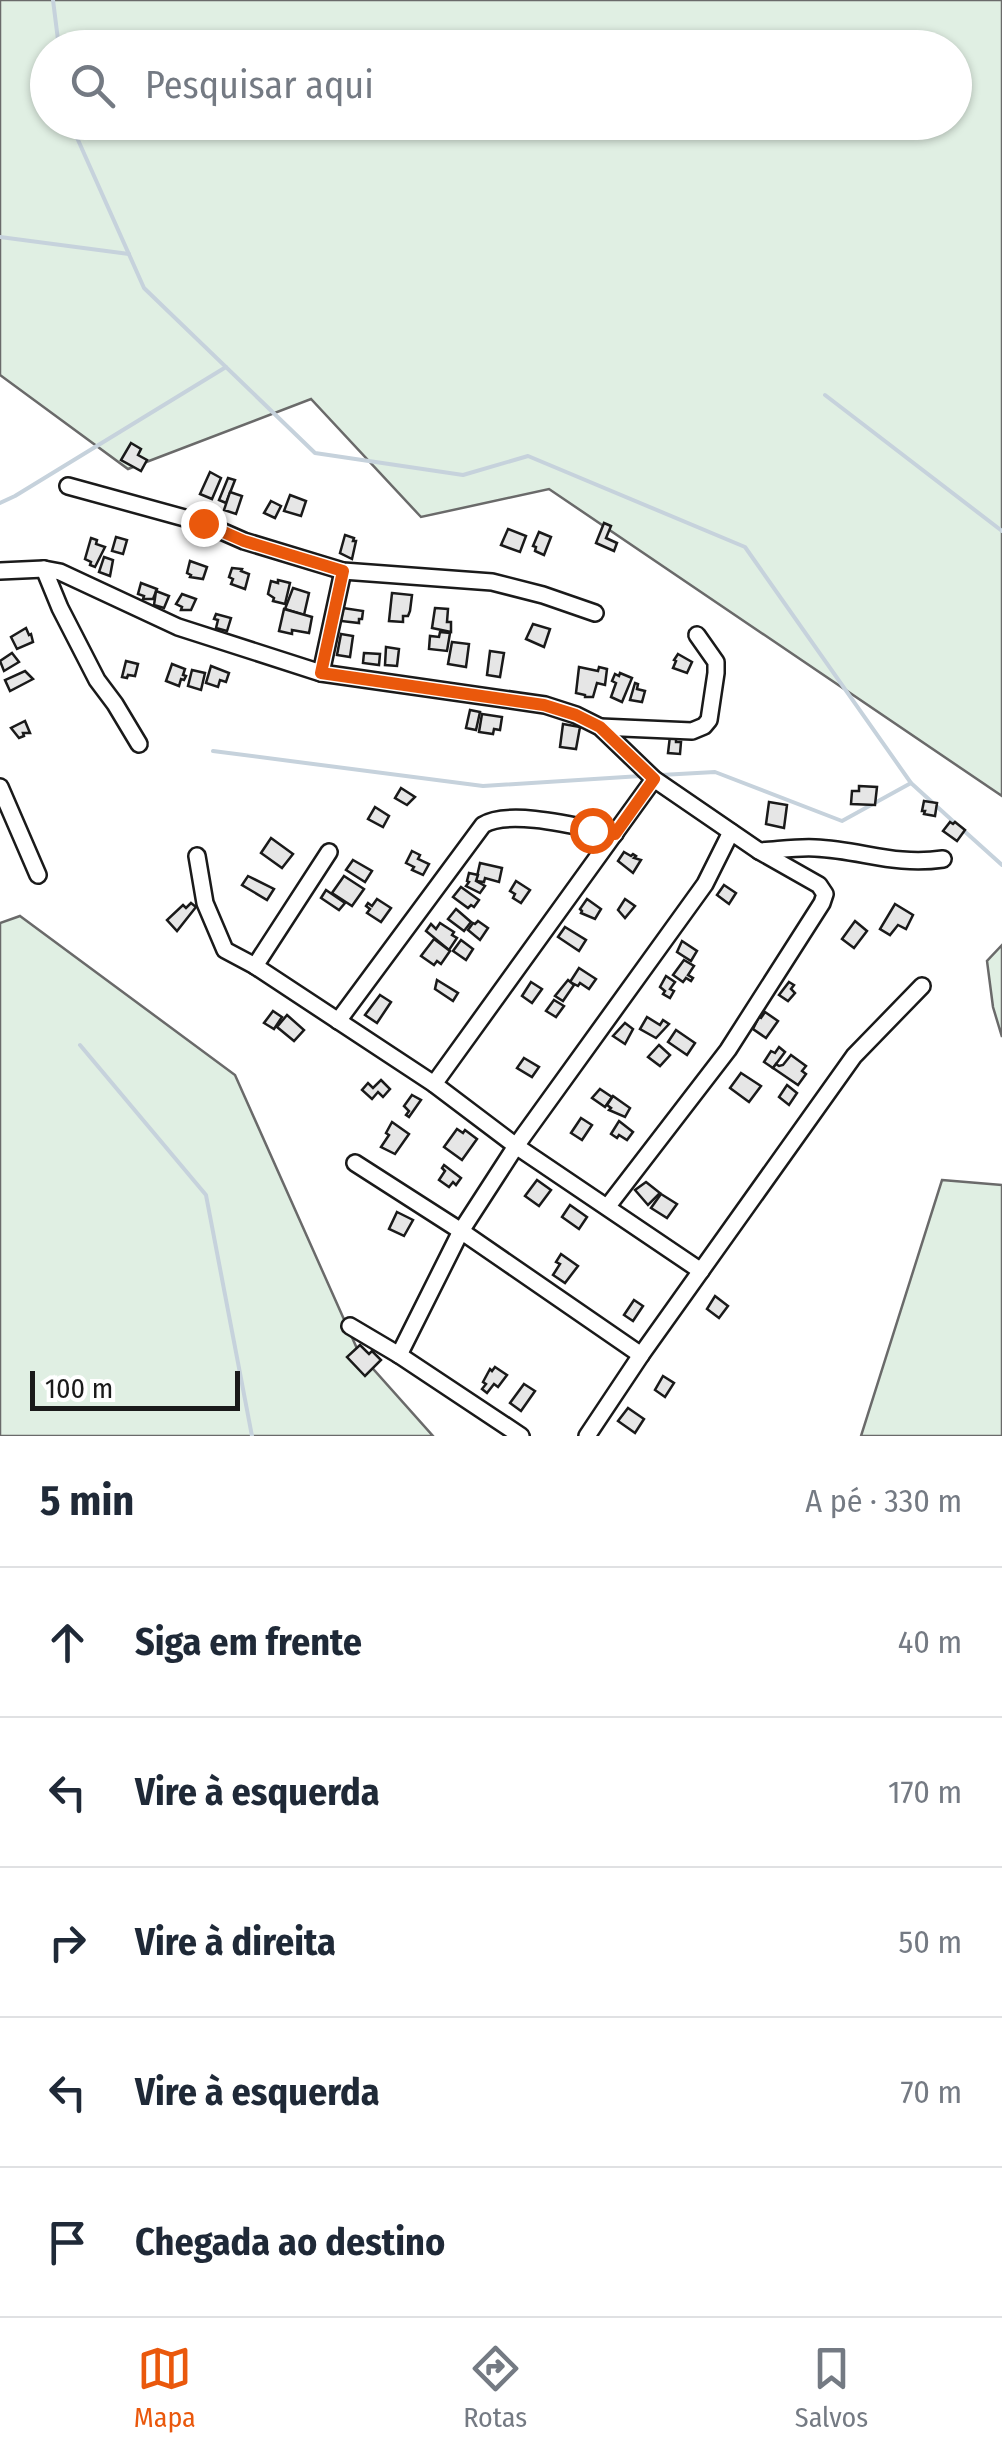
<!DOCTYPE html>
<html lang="pt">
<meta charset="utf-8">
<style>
body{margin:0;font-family:"Fira Sans Condensed",sans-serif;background:#f6f6f7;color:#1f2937}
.scale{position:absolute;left:30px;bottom:25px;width:210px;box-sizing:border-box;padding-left:10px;border:5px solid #1a1a1a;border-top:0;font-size:28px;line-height:35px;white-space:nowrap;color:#1a1a1a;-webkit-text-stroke:8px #fff;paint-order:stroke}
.stop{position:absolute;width:30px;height:30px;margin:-22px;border:8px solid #ea580c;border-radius:50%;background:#fff}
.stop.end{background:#ea580c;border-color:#fff;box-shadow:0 2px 10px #0008}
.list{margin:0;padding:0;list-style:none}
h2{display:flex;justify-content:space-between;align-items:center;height:130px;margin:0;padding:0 40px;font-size:42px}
h2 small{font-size:32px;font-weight:400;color:#747a83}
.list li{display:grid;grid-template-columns:65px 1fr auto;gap:30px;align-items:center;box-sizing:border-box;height:150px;padding:0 40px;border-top:2px solid #e0e1e3}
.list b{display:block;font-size:38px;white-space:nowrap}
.list em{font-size:32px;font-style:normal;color:#747a83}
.icon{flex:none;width:55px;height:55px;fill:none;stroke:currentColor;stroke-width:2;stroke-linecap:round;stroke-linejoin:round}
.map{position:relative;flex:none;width:1002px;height:1436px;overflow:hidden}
.search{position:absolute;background:#fff;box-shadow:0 2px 8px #0004;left:30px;right:30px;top:30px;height:110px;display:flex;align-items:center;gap:25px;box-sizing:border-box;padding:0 35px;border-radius:55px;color:#747a83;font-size:38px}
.sheet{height:880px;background:#fff}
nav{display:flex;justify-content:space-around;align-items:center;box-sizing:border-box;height:140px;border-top:2px solid #e0e1e3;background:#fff;font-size:28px;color:#747a83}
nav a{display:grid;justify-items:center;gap:5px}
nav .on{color:#ea580c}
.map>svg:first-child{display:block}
.green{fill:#e0efe3;stroke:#6a6a6a;stroke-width:2.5;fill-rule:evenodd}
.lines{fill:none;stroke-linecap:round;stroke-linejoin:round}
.stream{stroke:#c6d2dc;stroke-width:4}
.building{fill:#e6e6e6;stroke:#1a1a1a;stroke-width:2.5}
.minor-casing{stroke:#1a1a1a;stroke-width:20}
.minor{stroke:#fff;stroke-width:15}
.route{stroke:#ea580c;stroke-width:12}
</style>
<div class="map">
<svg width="1002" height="1436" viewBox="0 0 1002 1436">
<rect width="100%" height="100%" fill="#fff"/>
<!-- green -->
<g class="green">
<path d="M0,0h1002v796l-453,-307 -128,28 -110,-118 -183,70 -128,-94zM48,48h906v74h-906z"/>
<polygon points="20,916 235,1075 359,1353 433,1436 0,1436 0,923"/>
<polygon points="1002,945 1002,1037 993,1007 987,961"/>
<polygon points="942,1180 1002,1185 1002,1436 861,1436"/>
</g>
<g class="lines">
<!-- stream -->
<g class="stream">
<polyline points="53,0 59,48"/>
<polyline points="70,122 144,288 315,453 463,475 528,456 745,547 911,783 955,823"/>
<polyline points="0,237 129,254"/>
<polyline points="825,395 1002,531"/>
<polyline points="0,503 15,496 226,367"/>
<polyline points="213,751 483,786 641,776"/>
<polyline points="661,775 715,772 842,821 911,783"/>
<polyline points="962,829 1002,865"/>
<polyline points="80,1045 206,1195 252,1436"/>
</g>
</g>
<!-- building -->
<g class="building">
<polygon points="131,443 141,449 138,455 147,460 141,471 121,460"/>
<polygon points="210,472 221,478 212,499 200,494"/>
<polygon points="228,478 235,480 226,503 219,500"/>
<polygon points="230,492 242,496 236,514 224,510"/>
<polygon points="290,495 306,501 301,516 284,511"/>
<polygon points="271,501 281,506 275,518 264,513"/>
<polygon points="604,523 611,526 606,538 617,543 614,551 596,543"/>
<polygon points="508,529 526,536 520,552 501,545"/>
<polygon points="539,532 551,537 544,555 535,551 536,547 533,546"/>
<polygon points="345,535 354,538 353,541 356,541 352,559 340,553"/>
<polygon points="116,537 127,540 123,554 112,551"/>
<polygon points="91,538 97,540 96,544 105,547 95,567 90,565 91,562 85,559"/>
<polygon points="104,557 113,560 110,576 99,572"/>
<polygon points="190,561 207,567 203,579 190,577 191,575 187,573"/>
<polygon points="232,568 242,569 241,571 249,574 245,589 231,584 233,579 229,577"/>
<polygon points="278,580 290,583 285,604 273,601 274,598 268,594 271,581 278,583"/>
<polygon points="141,583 157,589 153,599 143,599 144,596 138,594"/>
<polygon points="293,588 309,593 304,615 285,609"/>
<polygon points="156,591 169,596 164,608 154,605"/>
<polygon points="392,593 412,595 410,611 408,616 403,616 403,622 389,621"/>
<polygon points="182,594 196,599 191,610 181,610 182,607 176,604"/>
<polygon points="343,608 363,611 362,619 359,619 359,623 341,621"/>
<polygon points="435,608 448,609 447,622 451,622 451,632 432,628"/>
<polygon points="284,609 312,617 309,633 292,630 292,634 279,631"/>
<polygon points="216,614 231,618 227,631 216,628 218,620 214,619"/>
<polygon points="533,624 550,629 544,647 526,639"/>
<polygon points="26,628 29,635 31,634 33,642 17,649 11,637"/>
<polygon points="440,632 450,633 447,651 429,649 430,636 439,637"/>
<polygon points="341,634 353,636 350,657 337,655"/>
<polygon points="452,642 469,644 466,667 448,664"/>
<polygon points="386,647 399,649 397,666 385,665"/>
<polygon points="490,651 504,653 500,677 487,675"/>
<polygon points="12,653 19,662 4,671 0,661"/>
<polygon points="364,653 380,654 379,665 363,663"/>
<polygon points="678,654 692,662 687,673 673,668 676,661 674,660"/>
<polygon points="126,661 138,664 135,676 128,675 127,678 122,677"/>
<polygon points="172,664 185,669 183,675 186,676 184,680 181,679 179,686 166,681"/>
<polygon points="211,666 229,673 226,682 220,680 218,687 206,683"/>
<polygon points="579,667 598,671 599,667 607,669 605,685 597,683 593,697 585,697 585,695 576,693"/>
<polygon points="192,670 205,673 201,690 188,686"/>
<polygon points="25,671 33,679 10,691 5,680"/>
<polygon points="620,673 632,678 622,702 611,697 616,683 612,681 615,674 619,676"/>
<polygon points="635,683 638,684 637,689 645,691 642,702 630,700"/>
<polygon points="470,710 480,712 476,730 466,728"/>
<polygon points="482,714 502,717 500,730 494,729 493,734 479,732"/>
<polygon points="25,721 30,733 23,733 24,736 19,738 11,728"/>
<polygon points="563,724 580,727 576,749 560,747"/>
<polygon points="670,736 676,737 676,742 681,742 680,754 668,753"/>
<polygon points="859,786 877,787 875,805 851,804 852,791 859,791"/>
<polygon points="401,788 415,797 407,805 395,798"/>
<polygon points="924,801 937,803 935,816 924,814 925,811 922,811"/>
<polygon points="769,802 787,805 784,828 766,824"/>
<polygon points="375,807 389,816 383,827 368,819"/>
<polygon points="950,822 953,824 955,822 965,830 957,841 943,831"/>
<polygon points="271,838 293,854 282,868 261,853"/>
<polygon points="412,851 420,855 418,859 429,864 423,875 412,870 414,867 406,863"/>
<polygon points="624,852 631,856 633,854 636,856 634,858 641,860 633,873 618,861"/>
<polygon points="353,860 372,871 365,882 346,870"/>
<polygon points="480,863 502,868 499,882 485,878 484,882 476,881"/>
<polygon points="469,873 478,875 476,881 485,886 480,893 466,886 469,882 467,881"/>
<polygon points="248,876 274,889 267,900 242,885"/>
<polygon points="344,876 364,889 352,906 332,893"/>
<polygon points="516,881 530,890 521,903 513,898 515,894 510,891"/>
<polygon points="724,885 736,893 729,904 717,895"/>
<polygon points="461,887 479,900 474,907 471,905 468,908 453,897"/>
<polygon points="326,890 345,903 339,910 321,898"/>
<polygon points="377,899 391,908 381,922 367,913 370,909 366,906 368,903 372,906"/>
<polygon points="587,899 601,909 595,919 581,913 582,911 580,909"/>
<polygon points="625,899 635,906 625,918 618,910"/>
<polygon points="191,903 196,907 177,931 167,920 183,905 186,908"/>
<polygon points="895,904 913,915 906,929 898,925 890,935 880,929"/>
<polygon points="456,909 471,922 464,931 448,919"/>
<polygon points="478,921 488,928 480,940 468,930 473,923 475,924"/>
<polygon points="855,921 867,931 854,948 842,939"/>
<polygon points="440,923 454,932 452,935 457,938 449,950 426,931 431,924 436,929"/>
<polygon points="565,927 586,940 579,951 558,937"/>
<polygon points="434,939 450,951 441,964 437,961 434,965 421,956"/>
<polygon points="461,940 473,949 466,960 453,951"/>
<polygon points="682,941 697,951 691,961 677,952"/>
<polygon points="684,960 694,966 688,975 693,978 691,981 686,978 683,982 673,975"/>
<polygon points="579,968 596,979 589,989 580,983 578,986 570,982"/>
<polygon points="666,976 675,982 670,989 674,991 670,998 663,994 665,991 660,987"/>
<polygon points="437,980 458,993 453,1001 435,989"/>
<polygon points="568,980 574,985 563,1001 555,996"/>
<polygon points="531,982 542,989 532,1003 522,996"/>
<polygon points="789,982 794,985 791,989 795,993 788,1001 779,995"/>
<polygon points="380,995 391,1002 377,1023 365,1015"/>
<polygon points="554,1000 564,1006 556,1017 546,1011"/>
<polygon points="273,1011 282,1017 274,1029 264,1023"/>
<polygon points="765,1012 778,1021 766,1038 753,1029 759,1017 761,1018"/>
<polygon points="287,1015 304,1030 294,1041 277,1027"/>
<polygon points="647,1017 660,1025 663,1020 669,1024 656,1038 640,1029"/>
<polygon points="625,1023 633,1029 625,1044 613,1036"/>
<polygon points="676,1030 695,1043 687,1055 668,1042"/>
<polygon points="659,1045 670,1055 660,1066 648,1057"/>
<polygon points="779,1047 785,1052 773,1068 764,1062 771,1051 775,1053"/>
<polygon points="791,1055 806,1066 802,1071 806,1074 798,1085 773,1068 776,1064 779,1066 783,1065"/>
<polygon points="524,1058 539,1067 532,1077 517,1068"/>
<polygon points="741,1073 761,1086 749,1102 730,1088"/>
<polygon points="381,1080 390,1089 383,1097 378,1092 372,1099 362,1090 368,1083 373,1088"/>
<polygon points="787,1085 797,1093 789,1105 779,1097"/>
<polygon points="600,1089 612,1097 605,1107 592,1098"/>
<polygon points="412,1095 421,1100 409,1117 406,1115 409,1111 404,1106"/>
<polygon points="613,1096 630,1108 625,1117 609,1110 611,1108 607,1105"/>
<polygon points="581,1118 592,1125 582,1140 571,1133"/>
<polygon points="619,1121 633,1132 627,1140 619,1135 617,1138 611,1134"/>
<polygon points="392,1122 409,1134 395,1154 381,1147 389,1135 386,1133"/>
<polygon points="457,1129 463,1133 465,1130 477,1139 462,1160 444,1147"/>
<polygon points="444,1165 461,1178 456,1185 453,1182 449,1187 439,1180 445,1171 442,1168"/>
<polygon points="537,1180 551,1190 539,1206 525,1196"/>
<polygon points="646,1182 660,1193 648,1205 635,1190"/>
<polygon points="661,1194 677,1204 667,1218 651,1208"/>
<polygon points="570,1205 587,1217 579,1229 562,1217"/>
<polygon points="397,1212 413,1220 404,1236 389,1229"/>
<polygon points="561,1254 578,1266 565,1283 553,1275 560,1264 556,1262"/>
<polygon points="715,1296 728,1306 719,1318 707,1309"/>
<polygon points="634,1300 643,1306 633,1321 624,1315"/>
<polygon points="360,1345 369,1354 372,1351 381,1360 365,1376 347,1357"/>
<polygon points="495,1367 507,1375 498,1387 494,1384 487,1393 482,1389 486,1384 483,1382 490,1369 492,1371"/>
<polygon points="663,1376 674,1383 665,1397 655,1390"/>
<polygon points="524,1384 535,1391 521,1411 510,1403"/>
<polygon points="628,1408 644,1419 635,1433 618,1421"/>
</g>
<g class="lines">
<defs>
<g id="minor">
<polyline points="68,486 203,523 244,541 343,571 492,582 543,595 595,613"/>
<polyline points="44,569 60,608 97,680 115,704 139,744"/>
<polyline points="0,571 44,569 60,572 178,627 321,673 545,705 576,715 600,727 654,779 759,851 819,885 825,894 822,903 728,1050 608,1206"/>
<polyline points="321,673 343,571"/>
<polyline points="600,727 692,731 704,726 709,720 716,673 716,662 697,635"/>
<polyline points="0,787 38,875"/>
<path d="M759,851c19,-1 38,-4 56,-3 47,2 79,18 128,11"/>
<polyline points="197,856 205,903 225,950 255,966 434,1084 516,1146 701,1271"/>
<polyline points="255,966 329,852"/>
<path d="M338,1021l145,-196c27,-17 100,3 132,9"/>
<polyline points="434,1084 654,779"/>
<polyline points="355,1163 461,1231 641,1355"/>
<polyline points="350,1326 399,1355 521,1436"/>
<polyline points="399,1355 461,1231 516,1146 705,884 731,832"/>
<polyline points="587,1436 641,1355 854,1056 922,986"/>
</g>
</defs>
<!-- minor casing -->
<use href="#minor" class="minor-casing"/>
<!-- minor -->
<use href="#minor" class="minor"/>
</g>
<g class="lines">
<!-- route -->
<polyline class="route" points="203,523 244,541 343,571 321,673 544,705 576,715 600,727 654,779 615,834 592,830"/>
</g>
</svg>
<div class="scale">100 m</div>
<div class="stop" style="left:592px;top:830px"></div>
<div class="stop end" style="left:203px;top:523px"></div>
<div class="search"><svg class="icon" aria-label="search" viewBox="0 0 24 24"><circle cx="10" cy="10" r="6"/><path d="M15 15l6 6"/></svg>Pesquisar aqui</div>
</div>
<section class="sheet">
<h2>5 min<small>A pé · 330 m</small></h2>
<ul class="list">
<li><svg class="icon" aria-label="ahead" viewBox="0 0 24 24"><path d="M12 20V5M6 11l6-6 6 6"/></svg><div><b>Siga em frente</b></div><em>40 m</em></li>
<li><svg class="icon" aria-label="left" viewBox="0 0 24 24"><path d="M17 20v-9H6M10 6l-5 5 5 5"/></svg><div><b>Vire à esquerda</b></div><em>170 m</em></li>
<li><svg class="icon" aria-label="right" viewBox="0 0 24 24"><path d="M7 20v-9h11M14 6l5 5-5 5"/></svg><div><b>Vire à direita</b></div><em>50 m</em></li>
<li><svg class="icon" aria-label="left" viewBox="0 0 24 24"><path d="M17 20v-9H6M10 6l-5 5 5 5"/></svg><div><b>Vire à esquerda</b></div><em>70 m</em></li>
<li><svg class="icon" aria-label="arrive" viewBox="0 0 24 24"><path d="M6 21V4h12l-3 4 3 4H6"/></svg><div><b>Chegada ao destino</b></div></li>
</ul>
</section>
<nav>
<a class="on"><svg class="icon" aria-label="map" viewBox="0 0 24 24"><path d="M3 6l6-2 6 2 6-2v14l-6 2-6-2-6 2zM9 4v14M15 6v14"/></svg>Mapa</a>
<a><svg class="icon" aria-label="directions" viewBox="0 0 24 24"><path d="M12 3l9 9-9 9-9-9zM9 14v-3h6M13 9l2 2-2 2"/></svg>Rotas</a>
<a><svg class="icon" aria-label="saved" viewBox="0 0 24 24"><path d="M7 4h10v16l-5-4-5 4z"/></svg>Salvos</a>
</nav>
